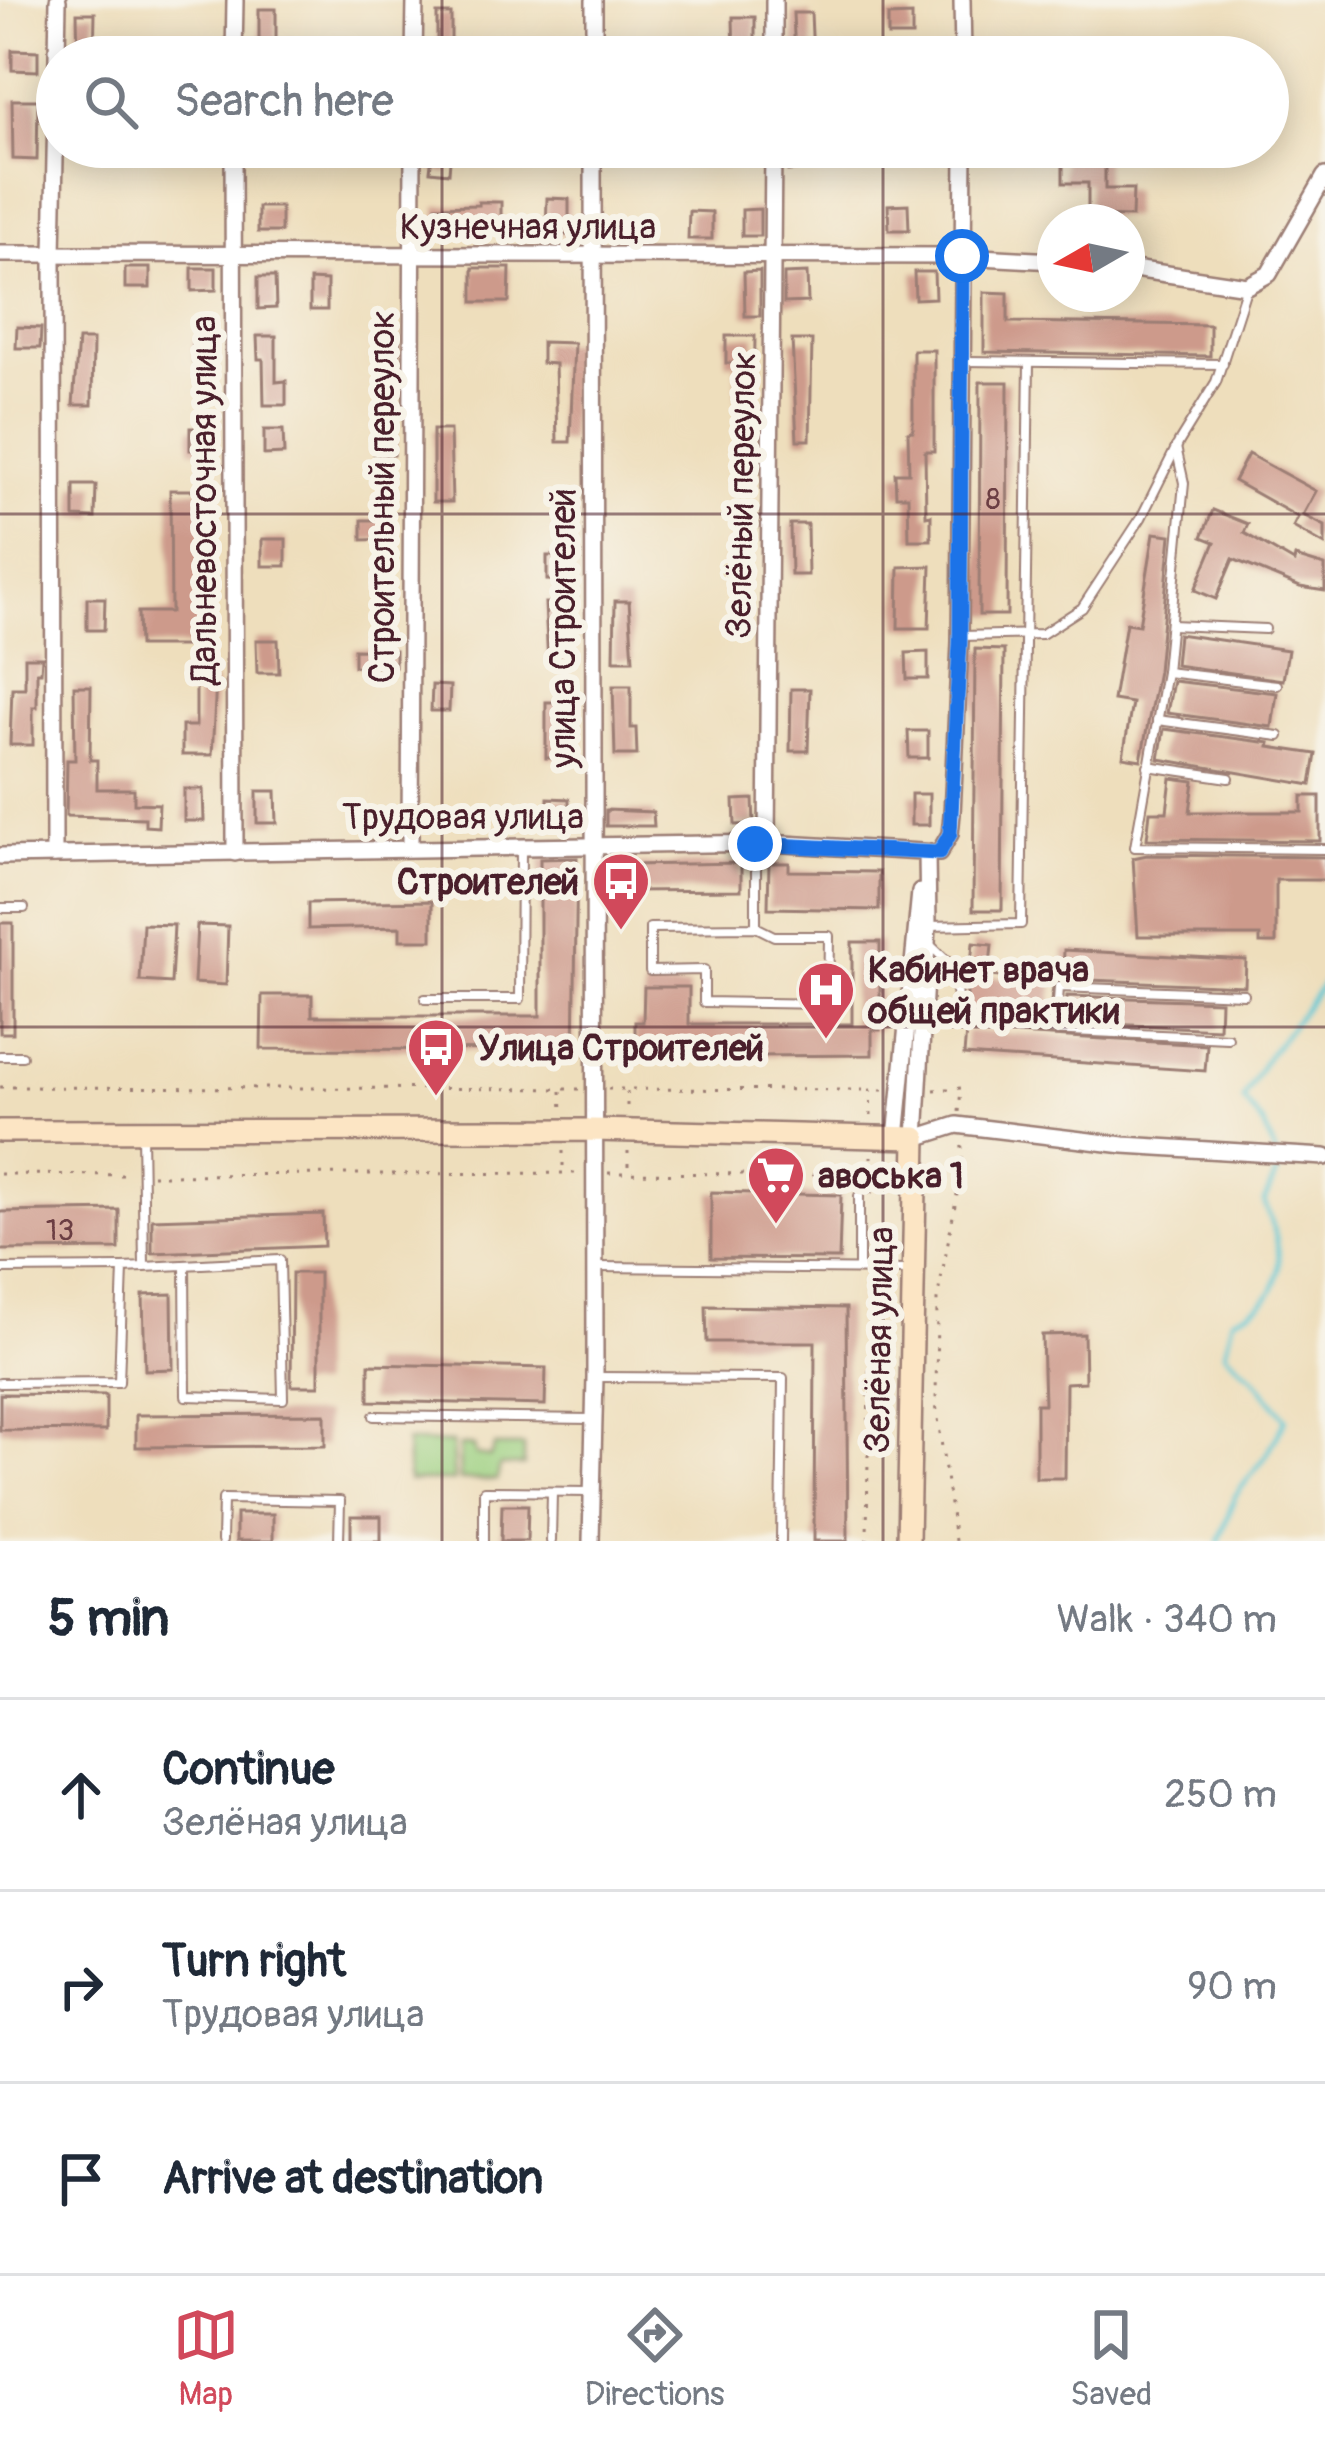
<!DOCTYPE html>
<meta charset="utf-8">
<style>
body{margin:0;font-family:Pangolin,sans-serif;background:#f6f6f7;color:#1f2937}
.compass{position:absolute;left:1037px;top:204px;width:108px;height:108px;border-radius:50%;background:#fff;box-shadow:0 6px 30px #0003;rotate:261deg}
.stop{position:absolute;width:36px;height:36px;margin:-27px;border:9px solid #1a73e8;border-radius:50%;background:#fff}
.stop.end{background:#1a73e8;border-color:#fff;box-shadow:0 3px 12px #0008}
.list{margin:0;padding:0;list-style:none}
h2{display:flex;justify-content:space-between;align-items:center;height:156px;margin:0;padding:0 48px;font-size:51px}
h2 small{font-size:39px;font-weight:400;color:#747a83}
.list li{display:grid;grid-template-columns:78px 1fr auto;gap:36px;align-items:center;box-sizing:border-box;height:192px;padding:0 48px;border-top:3px solid #e0e1e3}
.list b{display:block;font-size:45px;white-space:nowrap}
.list p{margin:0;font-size:39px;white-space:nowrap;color:#747a83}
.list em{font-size:39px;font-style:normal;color:#747a83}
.icon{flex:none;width:66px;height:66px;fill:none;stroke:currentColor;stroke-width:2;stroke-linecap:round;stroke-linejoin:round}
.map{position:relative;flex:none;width:1325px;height:1541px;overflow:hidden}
.search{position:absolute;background:#fff;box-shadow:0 6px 30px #0003;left:36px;right:36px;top:36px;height:132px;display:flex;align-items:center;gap:30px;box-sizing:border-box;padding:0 42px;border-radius:66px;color:#747a83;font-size:45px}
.sheet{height:732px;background:#fff}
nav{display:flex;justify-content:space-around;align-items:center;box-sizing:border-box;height:168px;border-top:3px solid #e0e1e3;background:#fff;font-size:33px;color:#747a83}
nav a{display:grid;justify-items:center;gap:6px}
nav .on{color:#d1495b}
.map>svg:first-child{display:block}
.green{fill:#9cd080;stroke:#737856;stroke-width:3}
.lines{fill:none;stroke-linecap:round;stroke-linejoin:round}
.stream{stroke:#5bc7d4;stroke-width:4.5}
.building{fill:#cd9a8b}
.lane-casing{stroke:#9c7e74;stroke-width:12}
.street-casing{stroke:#9c7e74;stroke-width:20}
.secondary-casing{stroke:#9c7e74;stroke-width:26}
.path{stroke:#9c7e74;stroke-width:3;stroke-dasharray:3 9;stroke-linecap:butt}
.lane{stroke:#fff;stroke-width:8}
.street{stroke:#fff;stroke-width:15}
.secondary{stroke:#fce5c4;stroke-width:21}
.route{stroke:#1a73e8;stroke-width:15}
.grid{fill:none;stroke:#4a1f2b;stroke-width:3;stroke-opacity:0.55}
.labels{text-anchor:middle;stroke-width:12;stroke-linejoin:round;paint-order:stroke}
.number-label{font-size:30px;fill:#6b3e43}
.street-label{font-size:36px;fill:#4a1f2b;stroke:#f7f3e8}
.poi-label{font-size:36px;font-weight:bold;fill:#4a1f2b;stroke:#f7f3e8;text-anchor:start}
</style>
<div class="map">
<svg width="1325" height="1541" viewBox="0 0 1325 1541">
<rect width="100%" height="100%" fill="#f7f3e8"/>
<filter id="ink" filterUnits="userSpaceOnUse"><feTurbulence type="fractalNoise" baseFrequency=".00833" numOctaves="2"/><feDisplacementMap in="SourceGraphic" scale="24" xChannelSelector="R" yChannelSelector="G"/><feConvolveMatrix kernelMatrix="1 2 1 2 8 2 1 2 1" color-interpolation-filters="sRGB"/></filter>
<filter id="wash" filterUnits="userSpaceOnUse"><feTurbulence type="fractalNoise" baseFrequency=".004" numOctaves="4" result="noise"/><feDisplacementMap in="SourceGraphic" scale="48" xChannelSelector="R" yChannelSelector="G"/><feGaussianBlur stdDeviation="2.7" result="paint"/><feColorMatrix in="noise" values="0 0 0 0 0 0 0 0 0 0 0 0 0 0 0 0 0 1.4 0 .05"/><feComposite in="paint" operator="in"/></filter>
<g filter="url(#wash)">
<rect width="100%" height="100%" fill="#eedebc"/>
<!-- green -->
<g class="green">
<polygon points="406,1442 452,1443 454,1481 408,1481"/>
<polygon points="459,1446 474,1446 476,1455 490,1457 495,1446 524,1446 524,1465 500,1466 497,1480 460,1480"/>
</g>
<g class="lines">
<!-- stream -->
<path class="stream" d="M1219,1541l16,-45 31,-40 20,-37 -33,-42 -28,-25 8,-34c11,-5 27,-11 34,-20 22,-25 9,-69 -3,-96l16,-36 -16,-41 -21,-25 20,-37 62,-82"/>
</g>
<g id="blocks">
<!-- building -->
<g class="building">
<rect x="259" y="9" width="17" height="48"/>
<polygon points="77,13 95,13 94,57 78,57"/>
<polygon points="793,13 811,13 813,57 795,57"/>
<rect x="437" y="14" width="14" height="43"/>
<polygon points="912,15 912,36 888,36 888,16"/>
<polygon points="733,17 755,17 755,57 734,57"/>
<polygon points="12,50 38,51 38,71 12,70"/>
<polygon points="12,100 38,100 37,160 13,159"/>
<polygon points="433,147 451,147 449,173 430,171"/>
<polygon points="787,147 807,147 808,170 788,171"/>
<polygon points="1086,147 1105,147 1105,189 1133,189 1132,217 1088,216 1088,183 1063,183 1063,154 1086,154"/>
<polygon points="547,198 569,199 569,235 546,234"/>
<polygon points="479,202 501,202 501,229 437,230 436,206 479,205"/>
<polygon points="908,204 909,230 889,230 888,205"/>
<rect x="258" y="207" width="23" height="25"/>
<polygon points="760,209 760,236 742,236 742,210"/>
<polygon points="689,211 712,212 712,239 688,239"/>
<rect x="125" y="268" width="25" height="20"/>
<polygon points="192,268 216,268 216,290 192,291"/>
<polygon points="473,268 510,268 509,302 473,302"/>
<polygon points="760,271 760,316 745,316 744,272"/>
<polygon points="914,272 934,272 935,298 915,299"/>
<polygon points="807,273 808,302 784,303 784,274"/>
<polygon points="258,277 275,277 276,308 258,309"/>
<polygon points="310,280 327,281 327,310 310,310"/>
<polygon points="984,292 1008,293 1008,322 1210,325 1210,356 984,352"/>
<polygon points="17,327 41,328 40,348 16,348"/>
<polygon points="376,332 400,333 399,361 375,361"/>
<polygon points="257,336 276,336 276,382 286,381 286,405 264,405 263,359 258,359"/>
<polygon points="726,336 755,336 754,402 736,402 735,363 726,363"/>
<rect x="193" y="339" width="21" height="23"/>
<polygon points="78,340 93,340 92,405 73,405"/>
<polygon points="792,340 812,340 810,440 797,440"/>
<polygon points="542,342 574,343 570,442 557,442 555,364 542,363"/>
<polygon points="913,350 934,350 934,451 925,451 926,516 931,515 931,540 909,540 908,496 896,496 895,473 909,473 908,432 913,431"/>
<polygon points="980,382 1008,382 1007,615 979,615"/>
<polygon points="375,422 396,423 394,455 374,454"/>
<rect x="190" y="428" width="25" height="22"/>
<polygon points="264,430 283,430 284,454 264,455"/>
<polygon points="433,430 450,430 452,502 433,502"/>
<polygon points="1248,454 1316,491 1303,515 1325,526 1325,545 1293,527 1298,517 1234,481"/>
<polygon points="74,485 96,485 95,518 74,517"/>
<polygon points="170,490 202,490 206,646 139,646 138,612 171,612"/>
<polygon points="1213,510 1248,524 1244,533 1294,562 1295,557 1325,566 1325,591 1300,587 1233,559 1216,599 1195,590 1215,542 1202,537"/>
<polygon points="362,520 392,520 392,539 362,540"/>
<polygon points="790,524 807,524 808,575 791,575"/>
<polygon points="1154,533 1171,535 1158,671 1141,760 1123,757 1132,703 1113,700 1126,623 1139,625"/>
<rect x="262" y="539" width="24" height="27"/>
<polygon points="547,556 570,556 569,581 547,580"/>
<polygon points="931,566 929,628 898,628 899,567"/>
<polygon points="87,598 105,598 104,630 87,630"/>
<polygon points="615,601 629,601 633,660 614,660"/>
<polygon points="545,603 569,604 570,663 548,663"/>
<polygon points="1178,634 1288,650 1283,680 1175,665"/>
<polygon points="256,640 278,640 279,673 257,673"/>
<polygon points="354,649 395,650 395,667 354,666"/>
<polygon points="975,649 1004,650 1002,910 973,910"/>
<polygon points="928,652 928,679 907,679 906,653"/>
<polygon points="25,657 42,657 41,672 37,672 37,707 33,707 33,745 10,745 12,688 25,688"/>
<polygon points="196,681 216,681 212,755 182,755 182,726 196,726"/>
<polygon points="1173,681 1277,693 1272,727 1167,713"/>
<polygon points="432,685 450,686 449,711 431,711"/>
<polygon points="74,686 91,686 90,760 97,760 97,789 134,789 134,803 159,804 158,827 145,826 145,818 66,816 67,760 75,760"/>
<polygon points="613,686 631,686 631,728 636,728 637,755 615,755"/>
<polygon points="791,689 810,689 808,751 790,751"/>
<polygon points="546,702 571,702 570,758 546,758"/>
<polygon points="1164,729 1270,743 1269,747 1316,754 1311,785 1159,759"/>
<polygon points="908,731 928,731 928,758 909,758"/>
<polygon points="1171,778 1194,781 1190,812 1302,812 1302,796 1320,796 1320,841 1147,839 1150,812 1167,812"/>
<polygon points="184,789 203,789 204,821 184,821"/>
<polygon points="257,791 276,791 277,823 257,823"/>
<rect x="911" y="794" width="18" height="31"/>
<polygon points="548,798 569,799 569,823 548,823"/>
<polygon points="753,799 754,824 735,825 734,800"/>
<polygon points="606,810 653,812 654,826 606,826"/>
<polygon points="1147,855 1325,857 1325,880 1276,880 1276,943 1260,943 1260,936 1138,936 1133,858"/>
<polygon points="577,858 574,1050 261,1049 262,995 312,995 312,1016 540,1016 540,859"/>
<polygon points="741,863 741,890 631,891 630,865"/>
<polygon points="769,863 789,863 789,871 879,872 879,910 768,908"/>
<polygon points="432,901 432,940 400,940 400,927 308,929 308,903"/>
<rect x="0" y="923" width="13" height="110"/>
<polygon points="143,924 174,925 171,983 140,981"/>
<polygon points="197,925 228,926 226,985 194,983"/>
<polygon points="852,942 880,942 880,1030 872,1030 872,1055 635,1057 635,1022 643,1022 644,987 689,987 689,1024 852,1024"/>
<polygon points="973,943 992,945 989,976 1054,981 1048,1022 968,1014 966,975 970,975"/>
<polygon points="1064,950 1246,960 1245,986 1063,979"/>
<polygon points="1067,996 1220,1001 1219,1029 1065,1022"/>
<polygon points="966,1031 1207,1045 1205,1071 964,1055"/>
<polygon points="711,1192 841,1195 839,1259 711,1258"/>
<polygon points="119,1210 119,1249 0,1250 0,1212"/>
<polygon points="323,1214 324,1246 152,1253 152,1219"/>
<polygon points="292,1273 319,1273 319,1386 291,1386"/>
<polygon points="172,1294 173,1369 145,1370 143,1295"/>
<polygon points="706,1306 846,1308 848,1541 814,1541 815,1342 707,1342"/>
<polygon points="1084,1334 1085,1382 1066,1383 1065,1478 1036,1478 1036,1404 1044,1404 1042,1335"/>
<polygon points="369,1364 546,1368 545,1405 369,1401"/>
<polygon points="0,1394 106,1395 106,1431 0,1430"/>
<polygon points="325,1414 325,1446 136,1447 136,1415"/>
<polygon points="502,1505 528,1505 527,1541 501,1541"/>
<rect x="236" y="1514" width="37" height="27"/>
<rect x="351" y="1516" width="30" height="25"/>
</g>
</g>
</g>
<g filter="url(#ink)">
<use href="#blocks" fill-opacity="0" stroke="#9c7e74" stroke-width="3"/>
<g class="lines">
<defs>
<g id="lane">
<polyline points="964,361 1223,364"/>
<polyline points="1176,447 1184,483 1166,672 1135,847 1325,849"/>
<polyline points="1171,625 1265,629"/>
<polyline points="962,636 1042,634 1082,608 1141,518 1179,442 1216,382 1247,286"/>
<polyline points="1166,672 1277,685"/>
<polyline points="1157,720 1279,736"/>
<polyline points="1148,766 1229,778"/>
<polyline points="756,845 756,927 774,936 829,936 828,1004 704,1002 704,970 650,971 650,928 756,927"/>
<polyline points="0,908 24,908"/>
<polyline points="928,926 1021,924 1029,362"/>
<polyline points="928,943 952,966 961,1022 1048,1030 1228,1038"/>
<polyline points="425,999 520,999 521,849"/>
<polyline points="1056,1031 1059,987 1244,994"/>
<polyline points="0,1056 22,1056"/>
<polyline points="144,1267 280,1260 283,1399 186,1396 185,1265"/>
<polyline points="595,1267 910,1270"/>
<polyline points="0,1269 123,1268"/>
<polyline points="859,1269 859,1196"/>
<polyline points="595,1377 783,1378 781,1541"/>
<polyline points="0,1383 119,1382 123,1268 144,1267 142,1132"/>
<polyline points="374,1416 593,1419"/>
<polyline points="222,1541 223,1499 340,1501 339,1541"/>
<polyline points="484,1541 484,1491 591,1492"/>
<polyline points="551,1541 552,1492"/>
</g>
<g id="street">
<polyline points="962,0 963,57"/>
<polyline points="57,57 58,0"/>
<polyline points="234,57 235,0"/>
<polyline points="414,57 415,0"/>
<polyline points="594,57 594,0"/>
<polyline points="774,57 774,0"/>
<polyline points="233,147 235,853"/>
<polyline points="0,254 962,256 1055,261"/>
<polyline points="1127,268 1247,286 1269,274 1325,176"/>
<polyline points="767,843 773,147"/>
<polyline points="410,847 413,147"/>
<polyline points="927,853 928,926 916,1138 957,1125 1124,1145 1325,1157"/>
<polyline points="54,855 53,254 57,59"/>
<polyline points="0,856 767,843 939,853 950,834 952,814 960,642 964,147"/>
<polyline points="896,1138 920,892"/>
<polyline points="591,1541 595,1377 593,147"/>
</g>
<polyline id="secondary" points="0,1131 593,1130 916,1138 908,1541"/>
</defs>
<!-- lane casing -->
<use href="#lane" class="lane-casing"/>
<!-- street casing -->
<use href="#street" class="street-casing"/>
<!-- secondary casing -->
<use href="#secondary" class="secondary-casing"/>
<!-- path -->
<g class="path">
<polyline points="0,1087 580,1089"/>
<polyline points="608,1089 868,1090"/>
<polyline points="934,1090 961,1088 959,1112"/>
<polyline points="561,1091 562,1111"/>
<polyline points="627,1091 627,1112"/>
<polyline points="871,1116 870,1090 883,1090"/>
<polyline points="563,1151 563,1171"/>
<polyline points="628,1151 628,1172"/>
<polyline points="608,1173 898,1175"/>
<polyline points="0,1174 130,1175"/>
<polyline points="932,1174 958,1173"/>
<polyline points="152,1175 580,1173"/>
<polyline points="871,1194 871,1156"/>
<polyline points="867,1541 870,1282"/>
<polyline points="955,1541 936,1404 937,1300 959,1184 963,1152 960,1139"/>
</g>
<!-- lane -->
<use href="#lane" class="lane"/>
<!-- street -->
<use href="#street" class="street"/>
<!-- secondary -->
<use href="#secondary" class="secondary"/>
</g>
</g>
<g class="lines" filter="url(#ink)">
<!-- route -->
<polyline class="route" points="755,844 939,853 950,834 960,642 962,256"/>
</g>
<!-- grid -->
<path class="grid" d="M442,0v57M883,0v57M442,147v1394M883,147v1394M0,514h1325M0,1027h1325"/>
<!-- icons -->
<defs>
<symbol id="bus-pin" viewBox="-11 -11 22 30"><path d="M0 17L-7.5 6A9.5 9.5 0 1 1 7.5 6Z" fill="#d1495b" stroke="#f7f3e8"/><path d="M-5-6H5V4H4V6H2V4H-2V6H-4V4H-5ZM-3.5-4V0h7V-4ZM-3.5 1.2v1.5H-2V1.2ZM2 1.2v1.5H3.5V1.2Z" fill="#fff"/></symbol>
<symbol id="hospital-pin" viewBox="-11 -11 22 30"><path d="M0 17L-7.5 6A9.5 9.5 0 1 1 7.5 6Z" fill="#d1495b" stroke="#f7f3e8"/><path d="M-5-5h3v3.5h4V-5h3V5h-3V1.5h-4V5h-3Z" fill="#fff"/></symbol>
<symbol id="supermarket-pin" viewBox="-11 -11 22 30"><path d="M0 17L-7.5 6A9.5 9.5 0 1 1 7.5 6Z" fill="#d1495b" stroke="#f7f3e8"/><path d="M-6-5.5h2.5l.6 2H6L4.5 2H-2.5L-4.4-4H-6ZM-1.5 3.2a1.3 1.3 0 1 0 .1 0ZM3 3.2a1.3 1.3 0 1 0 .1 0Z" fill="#fff"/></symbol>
</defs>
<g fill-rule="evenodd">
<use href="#bus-pin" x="588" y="848" width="66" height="90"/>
<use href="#hospital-pin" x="793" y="957" width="66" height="90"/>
<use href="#bus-pin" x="403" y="1014" width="66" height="90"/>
<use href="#supermarket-pin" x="743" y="1142" width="66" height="90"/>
</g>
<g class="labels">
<!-- number labels -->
<g class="number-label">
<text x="993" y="509">8</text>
<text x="60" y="1240">13</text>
</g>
<!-- street labels -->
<g class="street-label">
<text x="528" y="239">Кузнечная улица</text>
<text transform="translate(740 495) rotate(-89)" y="13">Зелёный переулок</text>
<text transform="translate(381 497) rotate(-90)" y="13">Строительный переулок</text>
<text transform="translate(203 500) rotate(-90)" y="13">Дальневосточная улица</text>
<text transform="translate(562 628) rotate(-90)" y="13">улица Строителей</text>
<text x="463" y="829">Трудовая улица</text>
<text transform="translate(878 1340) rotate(-89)" y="13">Зелёная улица</text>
</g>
<!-- poi labels -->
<g class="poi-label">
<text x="579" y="894" text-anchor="end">Строителей</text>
<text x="868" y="982">Кабинет врача<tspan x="868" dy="41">общей практики</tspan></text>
<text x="478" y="1060">Улица Строителей</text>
<text x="818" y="1188">авоська 1</text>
</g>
</g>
</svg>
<svg class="compass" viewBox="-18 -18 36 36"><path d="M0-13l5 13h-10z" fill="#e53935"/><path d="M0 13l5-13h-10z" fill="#747a83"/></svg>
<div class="stop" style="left:962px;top:256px"></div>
<div class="stop end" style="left:755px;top:844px"></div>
<div class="search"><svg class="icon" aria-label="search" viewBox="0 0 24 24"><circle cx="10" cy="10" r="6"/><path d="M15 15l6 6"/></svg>Search here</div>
</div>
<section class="sheet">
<h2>5 min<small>Walk · 340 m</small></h2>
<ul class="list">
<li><svg class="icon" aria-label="ahead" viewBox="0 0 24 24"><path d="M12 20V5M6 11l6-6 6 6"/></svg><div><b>Continue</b><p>Зелёная улица</p></div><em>250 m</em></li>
<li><svg class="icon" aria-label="right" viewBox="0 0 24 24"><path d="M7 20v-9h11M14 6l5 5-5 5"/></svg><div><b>Turn right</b><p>Трудовая улица</p></div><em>90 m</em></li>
<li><svg class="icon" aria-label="arrive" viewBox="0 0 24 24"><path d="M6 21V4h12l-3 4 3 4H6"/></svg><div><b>Arrive at destination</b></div></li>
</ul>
</section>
<nav>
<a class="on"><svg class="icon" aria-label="map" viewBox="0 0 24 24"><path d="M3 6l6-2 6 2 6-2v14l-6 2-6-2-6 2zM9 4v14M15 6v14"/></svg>Map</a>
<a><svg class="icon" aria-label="directions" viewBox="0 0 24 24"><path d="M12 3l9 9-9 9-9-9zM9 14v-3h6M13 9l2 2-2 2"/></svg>Directions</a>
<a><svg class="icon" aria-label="saved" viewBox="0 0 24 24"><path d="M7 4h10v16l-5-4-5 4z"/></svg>Saved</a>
</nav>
